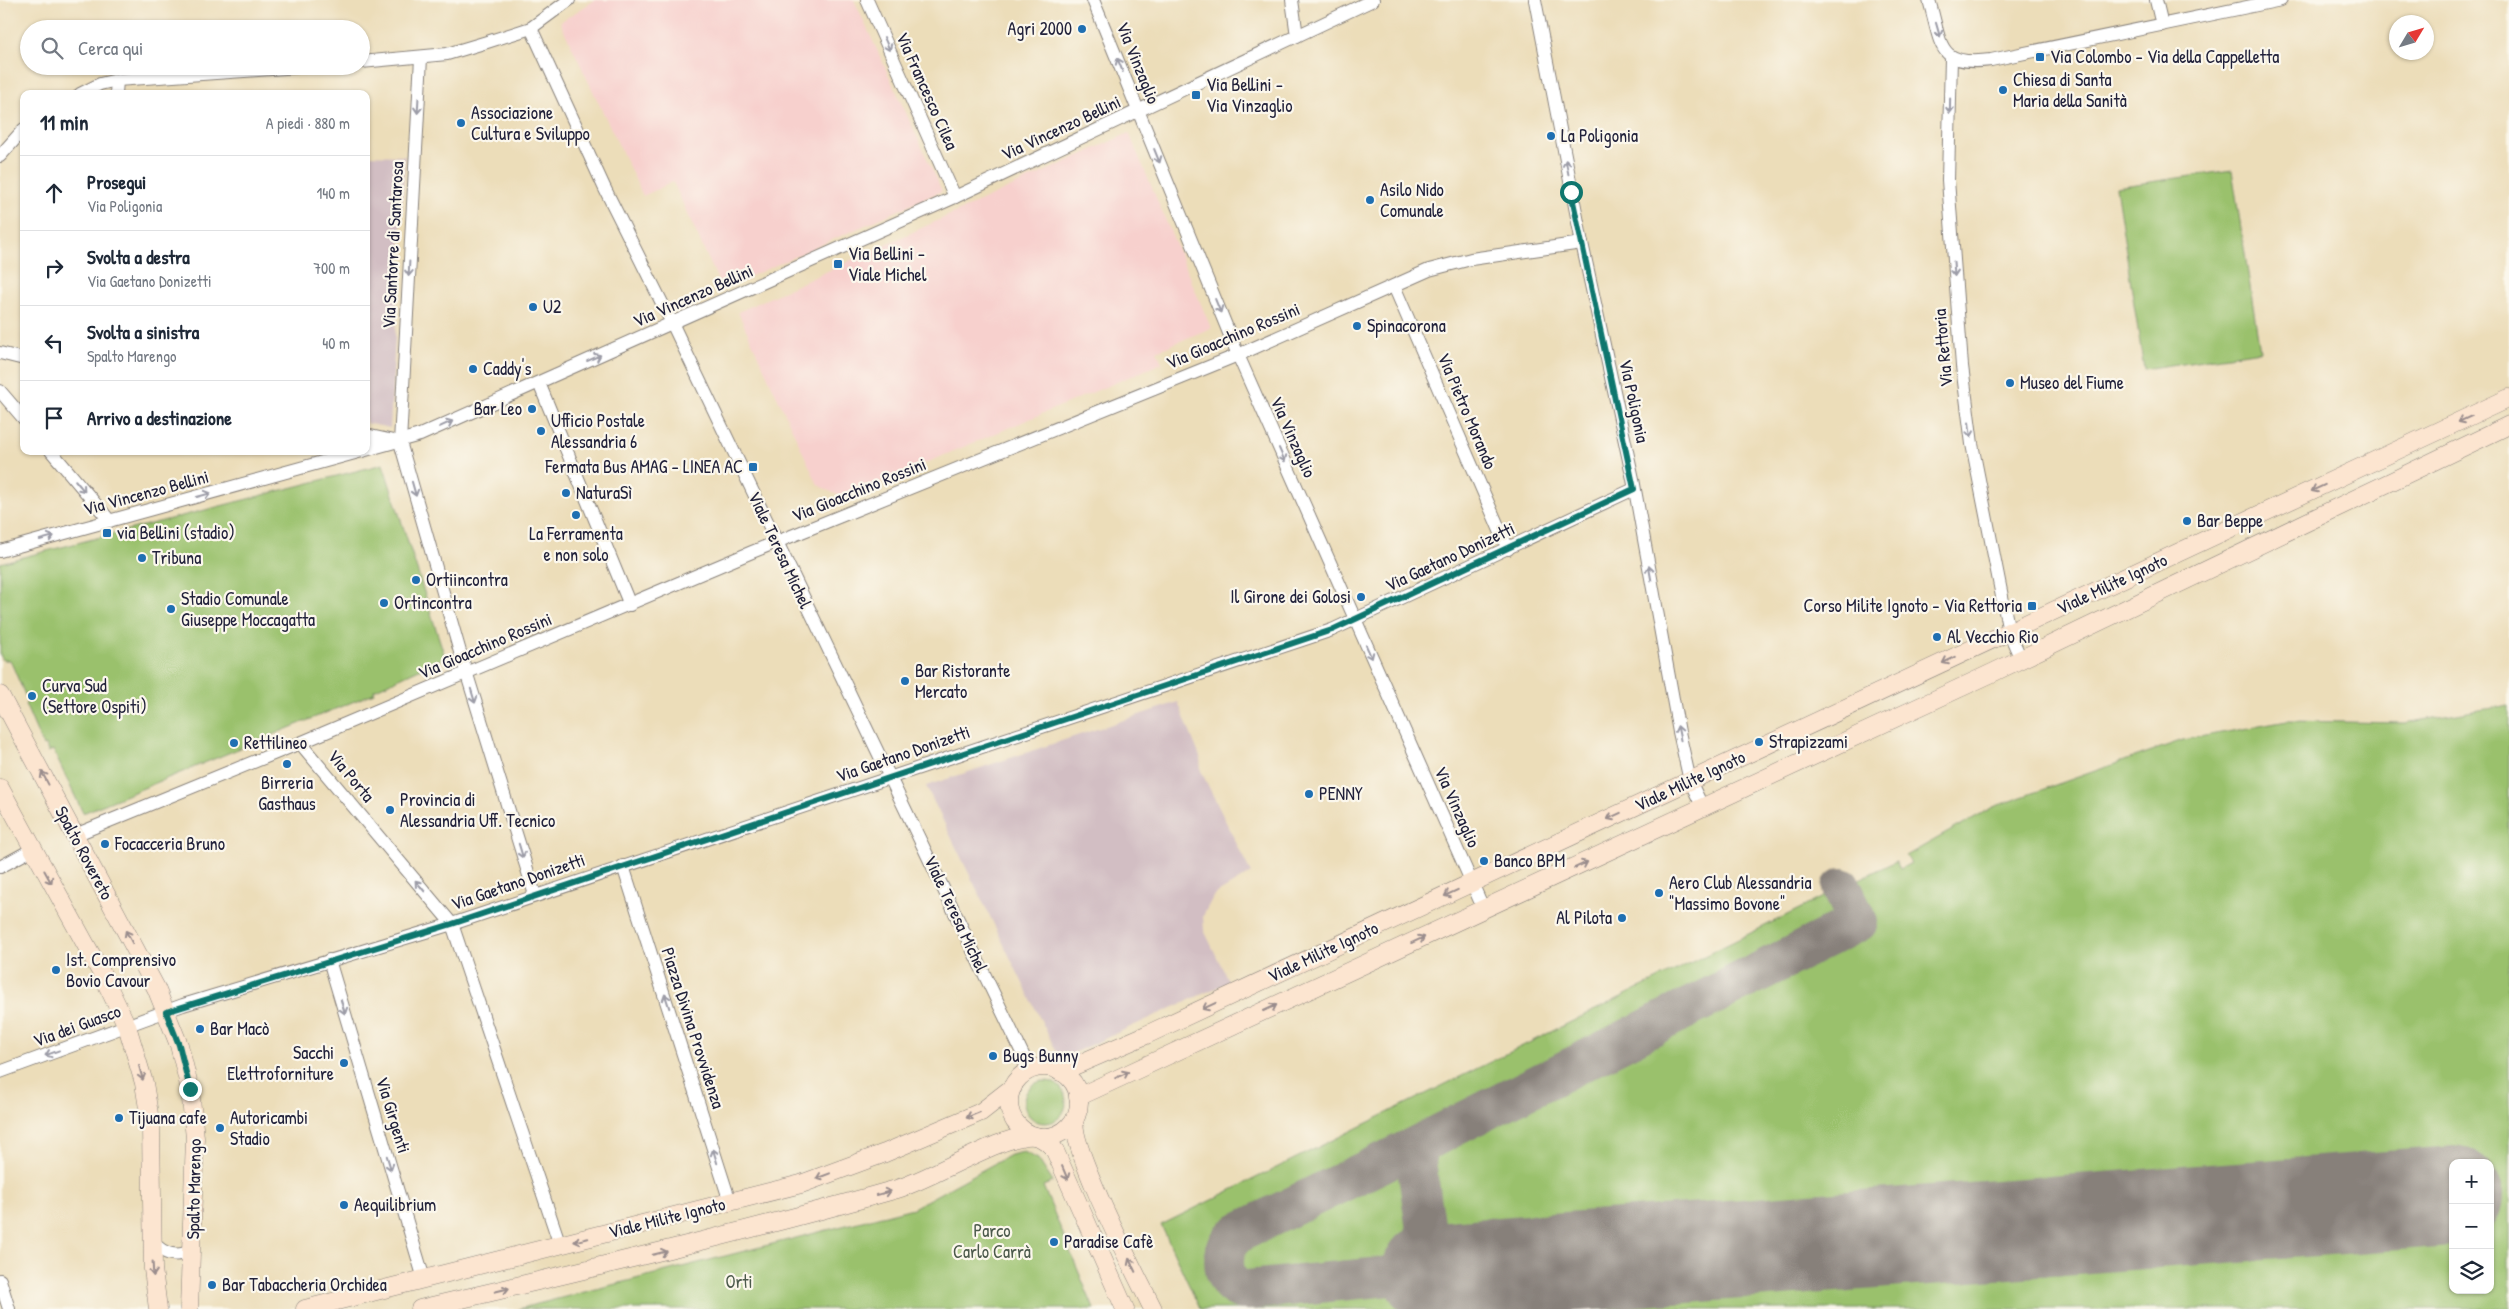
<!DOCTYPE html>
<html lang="it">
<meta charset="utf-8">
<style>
body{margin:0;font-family:"Patrick Hand",sans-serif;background:#f6f6f7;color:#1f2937}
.controls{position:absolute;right:15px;bottom:15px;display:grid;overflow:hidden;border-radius:10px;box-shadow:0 1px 4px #0004}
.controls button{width:45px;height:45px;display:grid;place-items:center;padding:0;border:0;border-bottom:1px solid #e0e1e3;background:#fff;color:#1f2937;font:25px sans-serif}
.compass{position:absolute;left:2389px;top:15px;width:45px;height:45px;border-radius:50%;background:#fff;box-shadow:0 1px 4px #0004;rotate:52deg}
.stop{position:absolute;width:15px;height:15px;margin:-11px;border:4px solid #0f766e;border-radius:50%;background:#fff}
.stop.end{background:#0f766e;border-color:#fff;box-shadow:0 1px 5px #0008}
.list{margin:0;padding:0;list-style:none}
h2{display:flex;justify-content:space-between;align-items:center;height:65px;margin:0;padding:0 20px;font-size:21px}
h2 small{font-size:16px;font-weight:400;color:#747a83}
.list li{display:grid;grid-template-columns:32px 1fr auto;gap:15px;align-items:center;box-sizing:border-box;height:75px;padding:0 20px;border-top:1px solid #e0e1e3}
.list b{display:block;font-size:19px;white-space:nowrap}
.list p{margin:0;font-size:16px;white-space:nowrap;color:#747a83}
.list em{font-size:16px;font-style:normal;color:#747a83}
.icon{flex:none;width:28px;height:28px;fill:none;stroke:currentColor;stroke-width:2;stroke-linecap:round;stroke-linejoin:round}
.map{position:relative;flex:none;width:2509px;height:1309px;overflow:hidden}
.search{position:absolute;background:#fff;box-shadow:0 1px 4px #0004;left:20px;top:20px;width:350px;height:55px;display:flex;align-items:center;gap:12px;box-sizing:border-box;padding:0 18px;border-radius:28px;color:#747a83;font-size:19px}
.panel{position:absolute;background:#fff;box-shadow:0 1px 4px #0004;left:20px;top:90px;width:350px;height:365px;border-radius:10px}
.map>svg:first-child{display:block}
.built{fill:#f7d0cd}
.industrial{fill:#d2bec3}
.green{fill:#9ac16c;stroke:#5e7254;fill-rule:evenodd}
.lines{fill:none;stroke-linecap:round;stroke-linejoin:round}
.taxiway{stroke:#87807a;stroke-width:40}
.runway{stroke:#87807a;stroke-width:100}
.street-casing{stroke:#87807a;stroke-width:14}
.secondary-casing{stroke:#87807a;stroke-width:19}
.street{stroke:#fff;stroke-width:12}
.secondary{stroke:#fce5d0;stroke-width:18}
.oneway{stroke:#9c9ca7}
.oneway2{stroke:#9a8d8d}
.route{stroke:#0f766e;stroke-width:6}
.poi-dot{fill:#1f6fb2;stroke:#fbf7ec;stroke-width:2}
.labels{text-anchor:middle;stroke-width:4.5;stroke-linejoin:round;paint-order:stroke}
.poi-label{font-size:18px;fill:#22223b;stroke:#fbf7ec;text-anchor:start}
.street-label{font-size:18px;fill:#22223b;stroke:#fbf7ec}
.park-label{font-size:18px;fill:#4c5a4c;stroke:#fbf7ec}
</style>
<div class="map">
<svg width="2509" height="1309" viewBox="0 0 2509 1309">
<rect width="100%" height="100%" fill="#fbf7ec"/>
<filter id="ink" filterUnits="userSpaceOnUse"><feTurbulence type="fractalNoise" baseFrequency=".02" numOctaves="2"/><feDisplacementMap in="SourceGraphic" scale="10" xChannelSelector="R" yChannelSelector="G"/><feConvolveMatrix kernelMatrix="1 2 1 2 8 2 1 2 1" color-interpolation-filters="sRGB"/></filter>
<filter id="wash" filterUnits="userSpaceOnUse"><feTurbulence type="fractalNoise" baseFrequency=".0096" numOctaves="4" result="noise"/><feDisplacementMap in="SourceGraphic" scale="20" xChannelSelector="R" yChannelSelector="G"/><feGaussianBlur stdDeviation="1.12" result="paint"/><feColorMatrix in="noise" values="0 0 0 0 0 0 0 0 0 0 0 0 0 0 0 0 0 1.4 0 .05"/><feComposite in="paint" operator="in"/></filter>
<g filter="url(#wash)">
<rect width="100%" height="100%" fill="#ecddb9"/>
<!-- built -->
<g class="built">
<polygon points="595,0 854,0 942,191 722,289 673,182 643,196 560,22"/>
<polygon points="1129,133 1211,328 1157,351 1162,363 848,496 833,493 818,485 738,312"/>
</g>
<!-- industrial -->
<g class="industrial">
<polygon points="366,155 405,156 390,428 366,423"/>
<polygon points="1178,702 1200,757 1201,771 1251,873 1214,895 1203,916 1204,930 1229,982 1060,1059 926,786"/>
</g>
<!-- green -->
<g class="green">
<polygon points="2232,170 2260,351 2144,369 2116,187"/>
<polygon points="383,464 445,657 374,690 374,693 83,813 53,750 48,752 46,745 43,746 25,704 28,702 10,660 3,660 0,655 0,563"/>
<path d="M2509,705v604h-1309l-39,-84 735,-364 4,8 11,-6 -5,-7 87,-49 190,-67 104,-19 118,2zM2453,1163h37v127h-37z"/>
<circle cx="1045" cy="1102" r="21"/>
<polygon points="1024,1152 1038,1159 1053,1182 1043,1186 1094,1309 518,1309 913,1208 1010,1155"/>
</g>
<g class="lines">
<!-- taxiway -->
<path class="taxiway" d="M1414,1147l18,125 -185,18c-23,1 -28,-31 -18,-47 3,-5 9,-10 15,-13l170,-83 444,-225 -16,-34"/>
<!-- runway -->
<polyline class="runway" points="1432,1272 2453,1196"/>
</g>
</g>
<g filter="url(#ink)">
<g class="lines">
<defs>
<g id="street">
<polyline points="867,0 955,197"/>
<polyline points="1093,0 1238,355 1484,910"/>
<polyline points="1292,0 1297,36"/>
<polyline points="1535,0 1582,243 1633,479 1679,732 1690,781 1703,808"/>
<path d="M1929,0c13,44 7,67 62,60l290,-60"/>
<polyline points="2156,0 2162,25"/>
<polyline points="531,28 605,189 672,323 1025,1059 1028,1072"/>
<polyline points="421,58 400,442 460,652 535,895"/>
<polyline points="1951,58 1948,180 1962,366 1972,444 2009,632 2021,659"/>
<polyline points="361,62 447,54 487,42 531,28 569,0"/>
<polyline points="80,94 100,84 117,80 313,66"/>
<polyline points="116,94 117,80"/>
<polyline points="0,156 24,129"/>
<polyline points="1394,286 1508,549"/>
<polyline points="0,353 24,359"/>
<polyline points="539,383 630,605"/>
<polyline points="0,391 24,419"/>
<polyline points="366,435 398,442"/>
<polyline points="51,451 110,521"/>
<polyline points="0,551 420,435 955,197 1373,0"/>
<polyline points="300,743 452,924 560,1245"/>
<polyline points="75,835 300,743 752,552 1238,355 1429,270 1471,259 1582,243"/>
<polyline points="623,866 730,1202"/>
<polyline points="0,867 33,849"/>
<polyline points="329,960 424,1279"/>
<polyline points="0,1072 183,1005 452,924 1332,630 1634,489"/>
<path d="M153,1242c11,13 24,16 40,8"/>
<polyline points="0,1280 9,1309"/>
</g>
<g id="secondary">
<polyline points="0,695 156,988 179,1045 190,1089 195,1138 189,1309"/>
<polyline points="0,788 103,976 127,1026 144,1083 151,1127 153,1269 158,1309"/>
<circle cx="1044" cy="1102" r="35"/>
<polyline points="1060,1072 1146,1035 2509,398"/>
<polyline points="1078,1097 1990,674 2509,425"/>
<path d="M1075,1118c-7,28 62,158 78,191"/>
<polyline points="305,1309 801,1184 885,1153 981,1112 1013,1087"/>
<path d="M420,1309c160,-38 319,-75 477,-120 35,-10 107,-56 137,-53 8,1 17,8 21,15l70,158"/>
</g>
</defs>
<!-- street casing -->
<use href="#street" class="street-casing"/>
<!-- secondary casing -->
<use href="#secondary" class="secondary-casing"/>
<!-- street -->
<use href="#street" class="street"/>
<!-- secondary -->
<use href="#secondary" class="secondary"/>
</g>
<!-- one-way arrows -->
<defs><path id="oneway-shaft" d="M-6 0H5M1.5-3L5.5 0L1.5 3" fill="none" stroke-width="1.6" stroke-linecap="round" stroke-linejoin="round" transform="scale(1.25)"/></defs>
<g class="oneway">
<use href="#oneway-shaft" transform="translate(1938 30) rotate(74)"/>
<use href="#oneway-shaft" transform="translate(887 44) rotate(66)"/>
<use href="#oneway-shaft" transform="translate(1120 65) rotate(-112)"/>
<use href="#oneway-shaft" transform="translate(418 106) rotate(93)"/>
<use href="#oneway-shaft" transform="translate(1950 106) rotate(91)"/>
<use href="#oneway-shaft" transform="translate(1157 156) rotate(68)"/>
<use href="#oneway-shaft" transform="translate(1567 167) rotate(-101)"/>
<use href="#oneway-shaft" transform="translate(409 269) rotate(93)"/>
<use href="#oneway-shaft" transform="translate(1954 269) rotate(86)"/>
<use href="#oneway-shaft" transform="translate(1218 306) rotate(68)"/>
<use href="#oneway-shaft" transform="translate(594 358) rotate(-24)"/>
<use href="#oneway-shaft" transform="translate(446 424) rotate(-24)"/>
<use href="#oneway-shaft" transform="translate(1970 430) rotate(83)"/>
<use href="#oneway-shaft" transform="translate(1282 455) rotate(66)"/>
<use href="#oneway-shaft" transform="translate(80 486) rotate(50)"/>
<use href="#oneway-shaft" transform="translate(414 489) rotate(74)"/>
<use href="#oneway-shaft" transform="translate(204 495) rotate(-15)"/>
<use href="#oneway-shaft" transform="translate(47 538) rotate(-15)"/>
<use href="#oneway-shaft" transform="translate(1650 573) rotate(-100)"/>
<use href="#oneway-shaft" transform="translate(1369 652) rotate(66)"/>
<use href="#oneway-shaft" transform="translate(473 696) rotate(73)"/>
<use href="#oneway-shaft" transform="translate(1679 733) rotate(-102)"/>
<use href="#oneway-shaft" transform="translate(521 851) rotate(73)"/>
<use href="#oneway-shaft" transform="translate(420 886) rotate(-130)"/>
<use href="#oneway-shaft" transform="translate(667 1001) rotate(-108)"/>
<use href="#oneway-shaft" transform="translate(343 1007) rotate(73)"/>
<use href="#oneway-shaft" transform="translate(52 1053) rotate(160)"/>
<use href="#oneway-shaft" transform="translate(715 1156) rotate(-107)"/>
<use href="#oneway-shaft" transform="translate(389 1163) rotate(73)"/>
</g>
<g class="oneway2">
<use href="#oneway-shaft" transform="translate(2465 419) rotate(155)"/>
<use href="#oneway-shaft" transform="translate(2318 488) rotate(155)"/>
<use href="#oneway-shaft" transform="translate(1949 660) rotate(155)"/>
<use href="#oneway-shaft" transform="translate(45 778) rotate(-118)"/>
<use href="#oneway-shaft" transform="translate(1614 816) rotate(155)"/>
<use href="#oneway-shaft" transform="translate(1581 865) rotate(-25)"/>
<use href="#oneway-shaft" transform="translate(48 877) rotate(61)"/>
<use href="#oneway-shaft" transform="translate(1451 893) rotate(155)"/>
<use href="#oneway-shaft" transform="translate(129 937) rotate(-118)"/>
<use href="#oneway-shaft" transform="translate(1418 940) rotate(-25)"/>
<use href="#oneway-shaft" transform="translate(1209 1006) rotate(155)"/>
<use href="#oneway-shaft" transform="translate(1270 1008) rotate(-25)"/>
<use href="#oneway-shaft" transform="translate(141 1073) rotate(75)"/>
<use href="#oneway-shaft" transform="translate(1122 1075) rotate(-25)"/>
<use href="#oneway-shaft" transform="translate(973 1115) rotate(157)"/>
<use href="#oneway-shaft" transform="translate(1065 1173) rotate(67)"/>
<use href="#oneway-shaft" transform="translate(823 1176) rotate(159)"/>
<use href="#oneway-shaft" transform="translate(884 1193) rotate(-16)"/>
<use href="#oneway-shaft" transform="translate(581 1240) rotate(166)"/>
<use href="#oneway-shaft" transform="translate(660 1253) rotate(-13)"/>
<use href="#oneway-shaft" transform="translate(1132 1265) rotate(-116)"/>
<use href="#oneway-shaft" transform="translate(153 1269) rotate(87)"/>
<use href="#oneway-shaft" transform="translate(502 1290) rotate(-13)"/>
</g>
</g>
<g class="lines" filter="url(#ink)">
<!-- route -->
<polyline class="route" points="190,1089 179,1045 166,1012 452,924 1332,630 1634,489 1571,192"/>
</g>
<!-- markers -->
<g class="poi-dot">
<circle cx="1082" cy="29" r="5"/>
<rect x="2035" y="52" width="10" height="10" rx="2.5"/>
<circle cx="2003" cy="90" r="5"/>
<rect x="1191" y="90" width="10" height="10" rx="2.5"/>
<circle cx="461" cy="123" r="5"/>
<circle cx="1551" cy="136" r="5"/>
<circle cx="1370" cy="200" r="5"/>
<rect x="833" y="259" width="10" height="10" rx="2.5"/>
<circle cx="533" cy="307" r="5"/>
<circle cx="1357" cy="326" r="5"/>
<circle cx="473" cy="369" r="5"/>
<circle cx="2010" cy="383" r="5"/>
<circle cx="532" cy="409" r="5"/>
<circle cx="541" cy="431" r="5"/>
<rect x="748" y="462" width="10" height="10" rx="2.5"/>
<circle cx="566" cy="493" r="5"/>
<circle cx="576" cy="515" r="5"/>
<circle cx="2187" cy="521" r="5"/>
<rect x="102" y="528" width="10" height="10" rx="2.5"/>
<circle cx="142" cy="558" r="5"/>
<circle cx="416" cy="580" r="5"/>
<circle cx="1361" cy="597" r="5"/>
<circle cx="384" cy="603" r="5"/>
<rect x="2027" y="601" width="10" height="10" rx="2.5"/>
<circle cx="171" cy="609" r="5"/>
<circle cx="1937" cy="637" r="5"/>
<circle cx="905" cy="681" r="5"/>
<circle cx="32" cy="696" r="5"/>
<circle cx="1759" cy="742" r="5"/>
<circle cx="234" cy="743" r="5"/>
<circle cx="287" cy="764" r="5"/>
<circle cx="1309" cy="794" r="5"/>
<circle cx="390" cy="810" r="5"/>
<circle cx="105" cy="844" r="5"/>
<circle cx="1484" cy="861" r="5"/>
<circle cx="1659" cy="893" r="5"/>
<circle cx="1622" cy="918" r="5"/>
<circle cx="56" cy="970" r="5"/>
<circle cx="200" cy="1029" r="5"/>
<circle cx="993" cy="1056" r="5"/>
<circle cx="344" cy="1063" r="5"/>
<circle cx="119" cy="1118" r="5"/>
<circle cx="220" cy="1128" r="5"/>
<circle cx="344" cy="1205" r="5"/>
<circle cx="1054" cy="1242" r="5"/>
<circle cx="212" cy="1285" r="5"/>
</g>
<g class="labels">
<!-- poi labels -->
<g class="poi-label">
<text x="1072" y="35" text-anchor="end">Agri 2000</text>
<text x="2050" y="63">Via Colombo - Via della Cappelletta</text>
<text x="2013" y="86">Chiesa di Santa<tspan x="2013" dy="21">Maria della Sanità</tspan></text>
<text x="1206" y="91">Via Bellini -<tspan x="1206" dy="21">Via Vinzaglio</tspan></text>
<text x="471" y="119">Associazione<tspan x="471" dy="21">Cultura e Sviluppo</tspan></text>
<text x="1561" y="142">La Poligonia</text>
<text x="1380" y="196">Asilo Nido<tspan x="1380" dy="21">Comunale</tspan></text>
<text x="848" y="260">Via Bellini -<tspan x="848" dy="21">Viale Michel</tspan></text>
<text x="543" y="313">U2</text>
<text x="1367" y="332">Spinacorona</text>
<text x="483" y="375">Caddy's</text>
<text x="2020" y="389">Museo del Fiume</text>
<text x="522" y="415" text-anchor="end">Bar Leo</text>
<text x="551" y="427">Ufficio Postale<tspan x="551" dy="21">Alessandria 6</tspan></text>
<text x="743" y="473" text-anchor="end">Fermata Bus AMAG - LINEA AC</text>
<text x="576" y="499">NaturaSì</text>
<text x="2197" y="527">Bar Beppe</text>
<text x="117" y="539">via Bellini (stadio)</text>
<text x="576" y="540" text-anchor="middle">La Ferramenta<tspan x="576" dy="21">e non solo</tspan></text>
<text x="152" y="564">Tribuna</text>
<text x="426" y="586">Ortiincontra</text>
<text x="1351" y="603" text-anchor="end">Il Girone dei Golosi</text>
<text x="181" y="605">Stadio Comunale<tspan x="181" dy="21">Giuseppe Moccagatta</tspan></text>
<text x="394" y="609">Ortincontra</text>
<text x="2022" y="612" text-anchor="end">Corso Milite Ignoto - Via Rettoria</text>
<text x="1947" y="643">Al Vecchio Rio</text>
<text x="915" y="677">Bar Ristorante<tspan x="915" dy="21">Mercato</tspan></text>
<text x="42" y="692">Curva Sud<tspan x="42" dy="21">(Settore Ospiti)</tspan></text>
<text x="1769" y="748">Strapizzami</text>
<text x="244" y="749">Rettilineo</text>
<text x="287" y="789" text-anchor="middle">Birreria<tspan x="287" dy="21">Gasthaus</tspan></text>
<text x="1319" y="800">PENNY</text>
<text x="400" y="806">Provincia di<tspan x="400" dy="21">Alessandria Uff. Tecnico</tspan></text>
<text x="115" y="850">Focacceria Bruno</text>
<text x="1494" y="867">Banco BPM</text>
<text x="1669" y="889">Aero Club Alessandria<tspan x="1669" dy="21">"Massimo Bovone"</tspan></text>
<text x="1612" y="924" text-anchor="end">Al Pilota</text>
<text x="66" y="966">Ist. Comprensivo<tspan x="66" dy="21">Bovio Cavour</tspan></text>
<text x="210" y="1035">Bar Macò</text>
<text x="334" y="1059" text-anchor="end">Sacchi<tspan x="334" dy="21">Elettroforniture</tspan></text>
<text x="1003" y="1062">Bugs Bunny</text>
<text x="129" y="1124">Tijuana cafe</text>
<text x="230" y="1124">Autoricambi<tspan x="230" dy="21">Stadio</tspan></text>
<text x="354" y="1211">Aequilibrium</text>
<text x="1064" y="1248">Paradise Cafè</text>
<text x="222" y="1291">Bar Tabaccheria Orchidea</text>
</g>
<!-- street labels -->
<g class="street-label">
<text transform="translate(1138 63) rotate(68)" y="6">Via Vinzaglio</text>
<text transform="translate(927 91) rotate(66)" y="6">Via Francesco Cilea</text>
<text transform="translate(1061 128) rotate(-25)" y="6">Via Vincenzo Bellini</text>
<text transform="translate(393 245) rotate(-87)" y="6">Via Santorre di Santarosa</text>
<text transform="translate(693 296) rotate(-24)" y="6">Via Vincenzo Bellini</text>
<text transform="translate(1233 336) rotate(-23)" y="6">Via Gioacchino Rossini</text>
<text transform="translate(1943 348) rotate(-95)" y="6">Via Rettoria</text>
<text transform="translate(1634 401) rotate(78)" y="6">Via Poligonia</text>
<text transform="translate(1467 411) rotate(67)" y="6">Via Pietro Morando</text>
<text transform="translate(1293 437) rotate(66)" y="6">Via Vinzaglio</text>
<text transform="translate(859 490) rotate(-22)" y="6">Via Gioacchino Rossini</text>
<text transform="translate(146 493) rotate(-15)" y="6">Via Vincenzo Bellini</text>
<text transform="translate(780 550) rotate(65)" y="6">Viale Teresa Michel</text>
<text transform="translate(1450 557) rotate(-25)" y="6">Via Gaetano Donizetti</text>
<text transform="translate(2112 584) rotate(-25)" y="6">Viale Milite Ignoto</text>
<text transform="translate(485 646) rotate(-23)" y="6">Via Gioacchino Rossini</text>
<text transform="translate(903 754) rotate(-19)" y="6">Via Gaetano Donizetti</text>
<text transform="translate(351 776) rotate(50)" y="6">Via Porta</text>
<text transform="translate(1690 781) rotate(-25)" y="6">Viale Milite Ignoto</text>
<text transform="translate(1457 807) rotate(66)" y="6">Via Vinzaglio</text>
<text transform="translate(84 853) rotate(62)" y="6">Spalto Rovereto</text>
<text transform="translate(518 882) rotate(-19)" y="6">Via Gaetano Donizetti</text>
<text transform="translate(956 914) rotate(65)" y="6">Viale Teresa Michel</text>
<text transform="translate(1323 952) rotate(-25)" y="6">Viale Milite Ignoto</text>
<text transform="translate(77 1026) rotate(-20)" y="6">Via dei Guasco</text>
<text transform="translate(693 1028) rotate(72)" y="6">Piazza Divina Provvidenza</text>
<text transform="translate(393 1115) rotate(73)" y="6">Via Girgenti</text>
<text transform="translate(194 1189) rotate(-89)" y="6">Spalto Marengo</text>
<text transform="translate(667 1218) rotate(-14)" y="6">Viale Milite Ignoto</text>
</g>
<!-- park labels -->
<g class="park-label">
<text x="992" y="1237">Parco<tspan x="992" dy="21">Carlo Carrà</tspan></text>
<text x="739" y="1288">Orti</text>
</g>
</g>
</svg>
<div class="controls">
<button>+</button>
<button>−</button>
<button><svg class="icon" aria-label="layers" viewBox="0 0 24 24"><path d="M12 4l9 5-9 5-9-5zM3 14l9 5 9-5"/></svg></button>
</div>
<svg class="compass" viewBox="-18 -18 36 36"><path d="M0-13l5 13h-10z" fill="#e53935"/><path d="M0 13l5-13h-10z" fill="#747a83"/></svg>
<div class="stop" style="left:1571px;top:192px"></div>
<div class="stop end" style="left:190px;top:1089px"></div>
<div class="search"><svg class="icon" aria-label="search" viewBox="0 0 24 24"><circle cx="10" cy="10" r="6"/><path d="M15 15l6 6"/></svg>Cerca qui</div>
<section class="panel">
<h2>11 min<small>A piedi · 880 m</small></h2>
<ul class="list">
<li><svg class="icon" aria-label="ahead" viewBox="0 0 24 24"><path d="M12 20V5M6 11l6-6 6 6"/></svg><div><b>Prosegui</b><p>Via Poligonia</p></div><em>140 m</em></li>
<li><svg class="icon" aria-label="right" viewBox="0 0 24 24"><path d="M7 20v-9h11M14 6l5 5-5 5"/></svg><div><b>Svolta a destra</b><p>Via Gaetano Donizetti</p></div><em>700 m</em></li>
<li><svg class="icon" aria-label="left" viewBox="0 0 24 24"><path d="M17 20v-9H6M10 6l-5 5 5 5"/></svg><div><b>Svolta a sinistra</b><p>Spalto Marengo</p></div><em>40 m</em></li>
<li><svg class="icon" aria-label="arrive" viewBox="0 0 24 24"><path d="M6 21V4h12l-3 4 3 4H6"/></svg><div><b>Arrivo a destinazione</b></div></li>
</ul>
</section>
</div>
